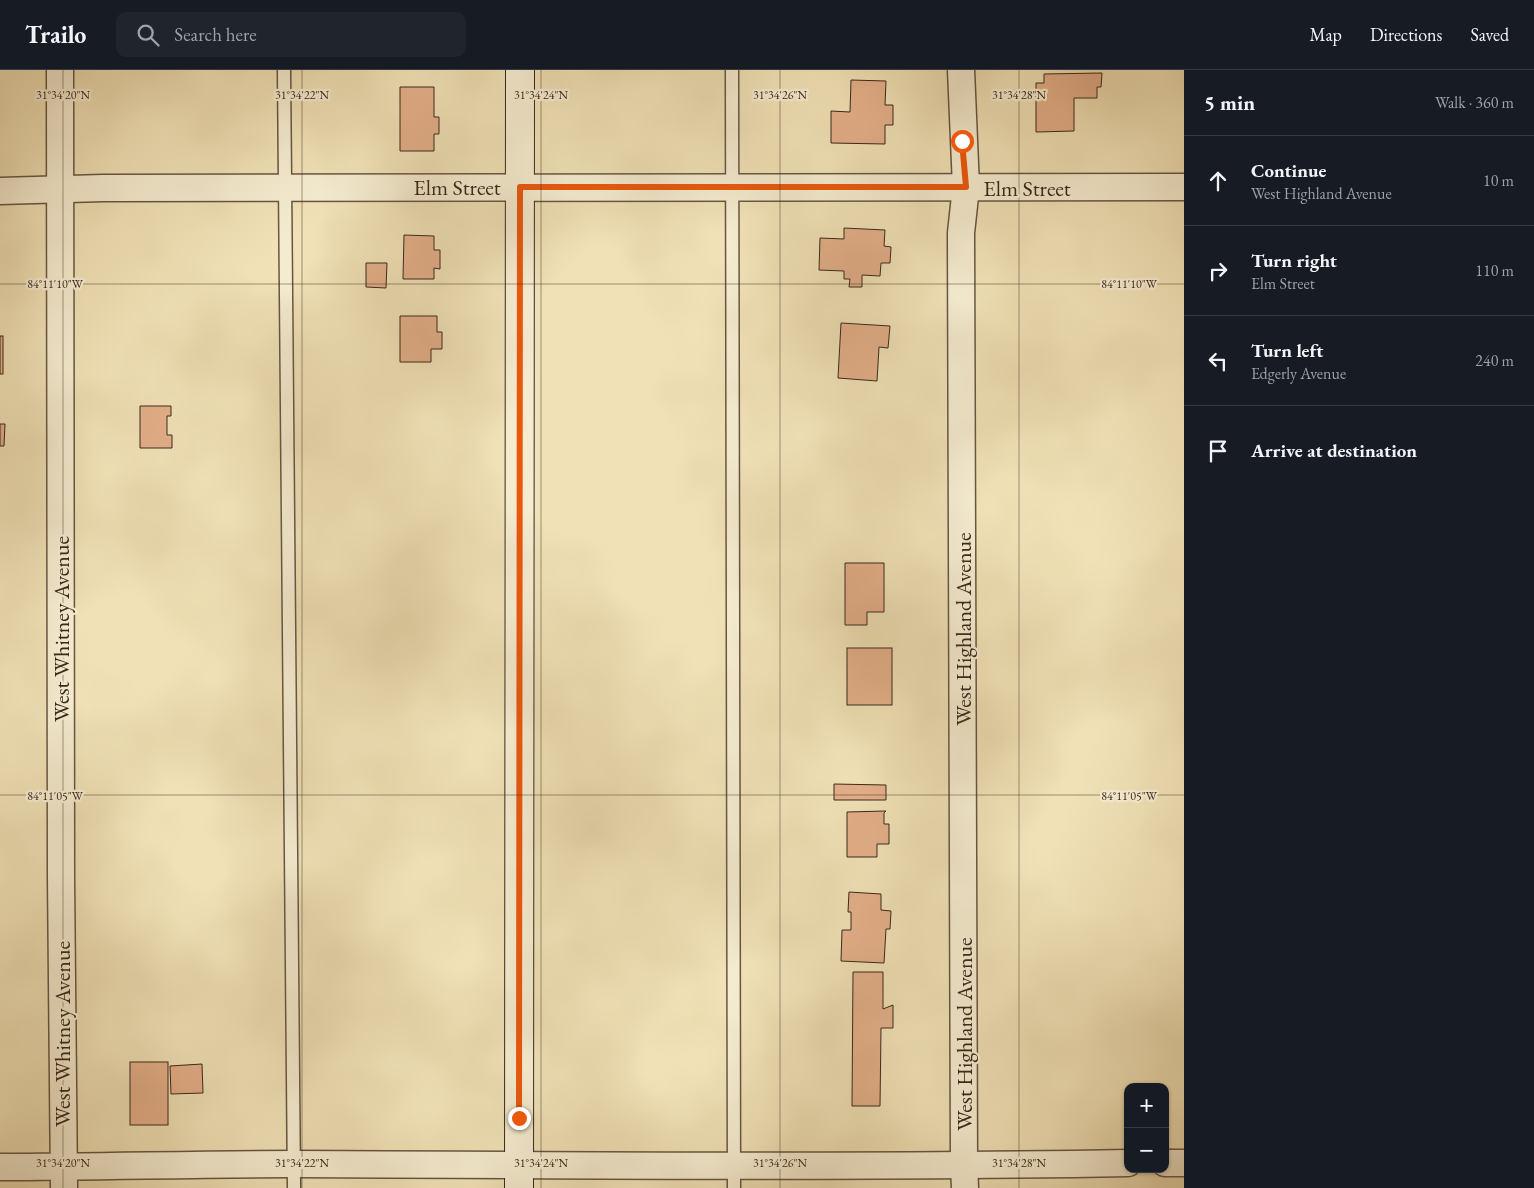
<!DOCTYPE html>
<meta charset="utf-8">
<style>
body{margin:0;font-family:"EB Garamond",serif;background:#20242c;color:#f1f3f6}
.controls{position:absolute;right:15px;bottom:15px;display:grid;overflow:hidden;border-radius:10px;box-shadow:0 1px 4px #0004}
.controls button{width:45px;height:45px;display:grid;place-items:center;padding:0;border:0;border-bottom:1px solid #363941;background:#171b24;color:#f1f3f6;font:25px sans-serif}
.stop{position:absolute;width:15px;height:15px;margin:-11px;border:4px solid #ea580c;border-radius:50%;background:#fff}
.stop.end{background:#ea580c;border-color:#fff;box-shadow:0 1px 5px #0008}
.list{margin:0;padding:0;list-style:none}
h2{display:flex;justify-content:space-between;align-items:center;height:65px;margin:0;padding:0 20px;font-size:21px}
h2 small{font-size:16px;font-weight:400;color:#9ea1a6}
.list li{display:grid;grid-template-columns:32px 1fr auto;gap:15px;align-items:center;box-sizing:border-box;height:90px;padding:0 20px;border-top:1px solid #363941}
.list b{display:block;font-size:19px;white-space:nowrap}
.list p{margin:0;font-size:16px;white-space:nowrap;color:#9ea1a6}
.list em{font-size:16px;font-style:normal;color:#9ea1a6}
.icon{flex:none;width:28px;height:28px;fill:none;stroke:currentColor;stroke-width:2;stroke-linecap:round;stroke-linejoin:round}
.map{position:relative;flex:none;width:1184px;height:1118px;overflow:hidden}
header{display:flex;align-items:center;gap:30px;box-sizing:border-box;height:70px;padding:0 25px;background:#171b24;border-bottom:1px solid #363941}
header strong{font-size:24px}
nav{display:flex;gap:28px;margin-inline-start:auto;font-size:18px}
.search{width:350px;height:45px;background:#20242c;display:flex;align-items:center;gap:12px;box-sizing:border-box;padding:0 18px;border-radius:10px;color:#9ea1a6;font-size:19px}
main{display:flex}
aside{flex:1;background:#171b24}
.map>svg:first-child{display:block}
.building{fill:#e3af89;stroke:#38281d}
.lines{fill:none;stroke-linecap:round;stroke-linejoin:round}
.lane-casing{stroke:#665643;stroke-width:15}
.street-casing{stroke:#665643;stroke-width:29}
.secondary-casing{stroke:#38281d;stroke-width:30}
.lane{stroke:#f5ecd0;stroke-width:12}
.street{stroke:#f5ecd0;stroke-width:26}
.secondary{stroke:#f5ecd0;stroke-width:28}
.route{stroke:#ea580c;stroke-width:6}
.ticks{fill:none;stroke:#38281d;stroke-width:1;stroke-opacity:0.45}
.labels{text-anchor:middle;stroke-width:4.5;stroke-linejoin:round;paint-order:stroke}
.street-label{font-size:22px;fill:#38281d;stroke:#f5ecd0}
.ticks-label{font-size:12px;text-anchor:middle;fill:#38281d;stroke:#f5ecd0;stroke-width:4.5;stroke-linejoin:round;paint-order:stroke}
</style>
<header>
<strong>Trailo</strong>
<div class="search"><svg class="icon" aria-label="search" viewBox="0 0 24 24"><circle cx="10" cy="10" r="6"/><path d="M15 15l6 6"/></svg>Search here</div>
<nav><a>Map</a><a>Directions</a><a>Saved</a></nav>
</header>
<main>
<div class="map">
<svg width="1184" height="1118" viewBox="0 0 1184 1118">
<rect width="100%" height="100%" fill="#f0e1b6"/>
<filter id="stains"><feTurbulence type="fractalNoise" baseFrequency=".004" numOctaves="4"/><feColorMatrix values="0 0 0 0 .2 0 0 0 0 .09 0 0 0 0 .02 0 0 0 .5 -.17"/></filter>
<radialGradient id="worn" r=".72"><stop offset=".6" stop-color="#630" stop-opacity="0"/><stop offset="1" stop-color="#630" stop-opacity=".3"/></radialGradient>
<!-- building -->
<g class="building">
<polygon points="1102,3 1101,17 1097,17 1097,28 1074,28 1074,61 1036,62 1036,13 1044,13 1044,4"/>
<polygon points="851,10 886,11 885,35 893,35 893,55 885,55 885,74 831,73 831,41 850,42"/>
<polygon points="400,17 434,17 434,47 439,47 439,64 434,64 434,81 400,81"/>
<polygon points="844,158 885,160 884,176 891,177 890,193 881,193 880,206 862,205 862,217 849,217 850,209 844,209 844,201 819,200 820,168 844,169"/>
<polygon points="404,165 434,166 434,180 440,180 440,199 434,198 434,209 403,209"/>
<polygon points="366,193 387,193 386,218 366,217"/>
<polygon points="400,246 437,246 437,262 442,262 442,279 431,279 431,292 400,292"/>
<polygon points="841,253 890,256 888,278 879,277 877,311 838,308"/>
<rect x="0" y="266" width="3" height="38"/>
<polygon points="140,336 171,336 171,346 167,346 167,365 172,365 172,378 140,378"/>
<polygon points="0,354 5,354 4,376 0,376"/>
<polygon points="845,493 884,493 884,542 867,542 867,555 845,555"/>
<rect x="847" y="578" width="45" height="57"/>
<polygon points="834,714 886,715 886,730 834,730"/>
<polygon points="886,741 884,743 884,754 889,754 889,774 877,774 877,787 847,787 847,742"/>
<polygon points="849,822 881,824 881,840 891,841 890,859 886,859 884,893 841,891 842,860 851,860 851,842 848,842"/>
<polygon points="853,902 883,902 883,939 893,935 893,958 881,958 880,1036 852,1036"/>
<rect x="130" y="992" width="38" height="63"/>
<polygon points="202,994 203,1023 171,1024 170,996"/>
</g>
<g class="lines">
<defs>
<g id="lane">
<polyline points="284,0 294,1118"/>
<polyline points="732,0 734,1118"/>
</g>
<g id="street">
<polyline points="60,0 61,807 64,1118"/>
<polyline points="961,0 966,117 961,163 964,1096 965,1118"/>
<polyline points="0,121 103,118 1184,117"/>
<polyline points="1165,1093 1184,1093"/>
<path d="M0,1097c98,0 196,-3 295,-3 277,1 555,4 833,-1"/>
</g>
<polyline id="secondary" points="519,1118 520,0"/>
</defs>
<!-- lane casing -->
<use href="#lane" class="lane-casing"/>
<!-- street casing -->
<use href="#street" class="street-casing"/>
<!-- secondary casing -->
<use href="#secondary" class="secondary-casing"/>
<!-- lane -->
<use href="#lane" class="lane"/>
<!-- street -->
<use href="#street" class="street"/>
<!-- secondary -->
<use href="#secondary" class="secondary"/>
</g>
<g class="lines">
<!-- route -->
<polyline class="route" points="519,1048 520,117 966,117 962,71"/>
</g>
<!-- ticks -->
<path class="ticks" d="M63,0v1118M302,0v1118M541,0v1118M780,0v1118M1019,0v1118M0,214h1184M0,725h1184"/>
<g class="labels">
<!-- street labels -->
<g class="street-label">
<text x="457" y="125">Elm Street</text>
<text x="1027" y="126">Elm Street</text>
<text transform="translate(61 559) rotate(-90)" y="8">West Whitney Avenue</text>
<text transform="translate(963 559) rotate(-90)" y="8">West Highland Avenue</text>
<text transform="translate(62 964) rotate(-90)" y="8">West Whitney Avenue</text>
<text transform="translate(964 964) rotate(-90)" y="8">West Highland Avenue</text>
</g>
</g>
<g class="ticks-label">
<text x="63" y="29">31°34'20"N</text>
<text x="302" y="29">31°34'22"N</text>
<text x="541" y="29">31°34'24"N</text>
<text x="780" y="29">31°34'26"N</text>
<text x="1019" y="29">31°34'28"N</text>
<text x="1129" y="218">84°11'10"W</text>
<text x="55" y="218">84°11'10"W</text>
<text x="1129" y="730">84°11'05"W</text>
<text x="55" y="730">84°11'05"W</text>
<text x="63" y="1097">31°34'20"N</text>
<text x="302" y="1097">31°34'22"N</text>
<text x="541" y="1097">31°34'24"N</text>
<text x="780" y="1097">31°34'26"N</text>
<text x="1019" y="1097">31°34'28"N</text>
</g>
<rect width="100%" height="100%" filter="url(#stains)"/>
<rect width="100%" height="100%" fill="url(#worn)"/>
</svg>
<div class="controls">
<button>+</button>
<button>−</button>
</div>
<div class="stop" style="left:962px;top:71px"></div>
<div class="stop end" style="left:519px;top:1048px"></div>
</div>
<aside>
<h2>5 min<small>Walk · 360 m</small></h2>
<ul class="list">
<li><svg class="icon" aria-label="ahead" viewBox="0 0 24 24"><path d="M12 20V5M6 11l6-6 6 6"/></svg><div><b>Continue</b><p>West Highland Avenue</p></div><em>10 m</em></li>
<li><svg class="icon" aria-label="right" viewBox="0 0 24 24"><path d="M7 20v-9h11M14 6l5 5-5 5"/></svg><div><b>Turn right</b><p>Elm Street</p></div><em>110 m</em></li>
<li><svg class="icon" aria-label="left" viewBox="0 0 24 24"><path d="M17 20v-9H6M10 6l-5 5 5 5"/></svg><div><b>Turn left</b><p>Edgerly Avenue</p></div><em>240 m</em></li>
<li><svg class="icon" aria-label="arrive" viewBox="0 0 24 24"><path d="M6 21V4h12l-3 4 3 4H6"/></svg><div><b>Arrive at destination</b></div></li>
</ul>
</aside>
</main>
